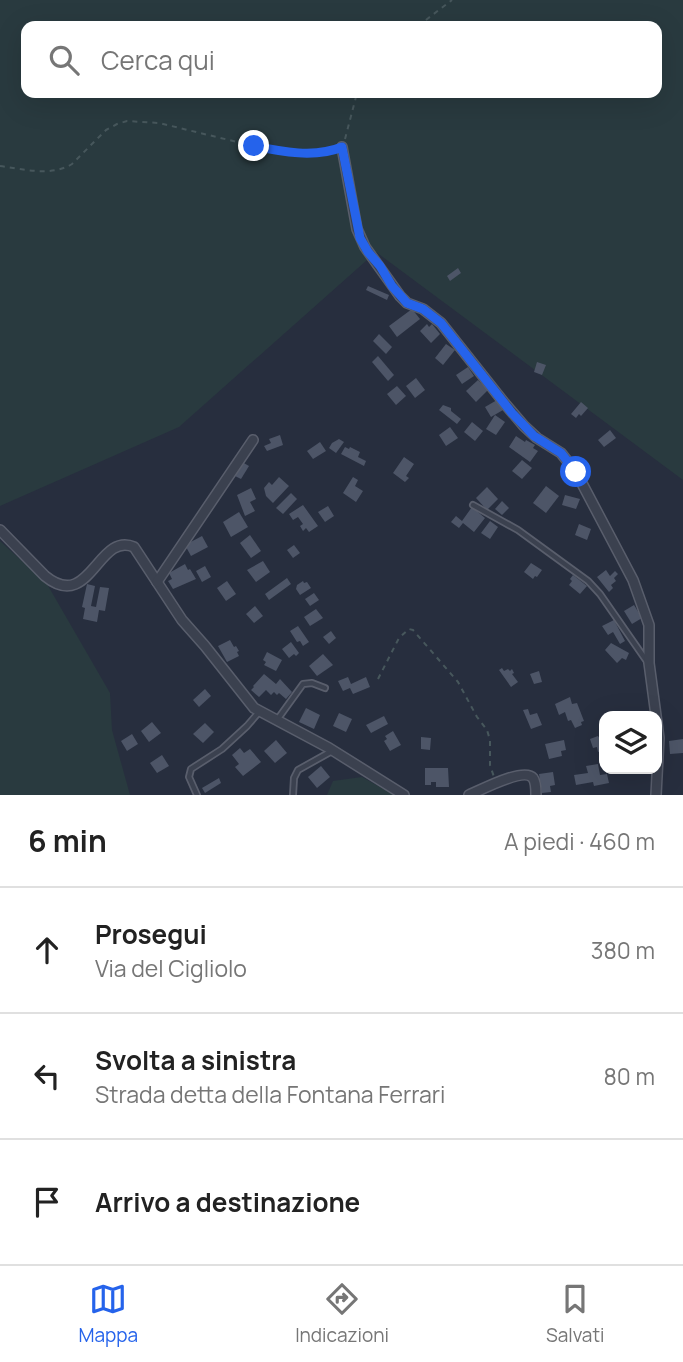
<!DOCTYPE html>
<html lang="it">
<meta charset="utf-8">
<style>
body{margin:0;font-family:Manrope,sans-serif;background:#f2f2f2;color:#222}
.controls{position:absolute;right:21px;bottom:21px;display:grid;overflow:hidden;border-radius:14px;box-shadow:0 7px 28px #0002}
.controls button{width:63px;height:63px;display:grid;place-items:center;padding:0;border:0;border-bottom:2px solid #e0e0e0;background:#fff;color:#222;font:35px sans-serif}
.stop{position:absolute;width:21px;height:21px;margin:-16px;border:5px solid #2563eb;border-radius:50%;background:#fff}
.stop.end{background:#2563eb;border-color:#fff;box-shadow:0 2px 7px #0008}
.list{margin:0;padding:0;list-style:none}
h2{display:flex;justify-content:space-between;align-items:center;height:91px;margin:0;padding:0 28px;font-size:30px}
h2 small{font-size:23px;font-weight:400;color:#767676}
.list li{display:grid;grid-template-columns:46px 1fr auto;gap:21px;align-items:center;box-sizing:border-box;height:126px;padding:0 28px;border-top:2px solid #e0e0e0}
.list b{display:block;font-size:26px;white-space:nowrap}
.list p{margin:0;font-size:23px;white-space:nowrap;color:#767676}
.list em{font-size:23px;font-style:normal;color:#767676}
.icon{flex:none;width:38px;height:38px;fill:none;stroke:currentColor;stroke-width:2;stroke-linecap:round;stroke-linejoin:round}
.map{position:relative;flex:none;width:683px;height:795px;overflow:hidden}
.search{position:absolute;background:#fff;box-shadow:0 7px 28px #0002;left:21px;right:21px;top:21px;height:77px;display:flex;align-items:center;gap:18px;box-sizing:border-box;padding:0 24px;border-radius:14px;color:#767676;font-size:26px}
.sheet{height:469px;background:#fff}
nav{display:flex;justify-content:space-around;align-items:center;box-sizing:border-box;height:98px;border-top:2px solid #e0e0e0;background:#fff;font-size:19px;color:#767676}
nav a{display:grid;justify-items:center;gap:4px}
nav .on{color:#2563eb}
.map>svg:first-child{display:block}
.green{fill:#293a3f;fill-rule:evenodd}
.building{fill:#4d5567}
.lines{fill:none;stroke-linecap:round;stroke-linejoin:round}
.service-casing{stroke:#595e6c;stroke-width:8}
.minor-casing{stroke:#595e6c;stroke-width:12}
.path{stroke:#47575c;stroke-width:2;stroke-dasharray:5 5;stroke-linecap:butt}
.service{stroke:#3b414f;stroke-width:4.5}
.minor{stroke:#3b414f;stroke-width:9}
.route{stroke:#2563eb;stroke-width:9}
</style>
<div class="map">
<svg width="683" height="795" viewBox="0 0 683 795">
<rect width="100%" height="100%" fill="#272e3e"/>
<!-- green -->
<g class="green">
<path d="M0,0h683v480l-307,-228 -197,175 -179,79zM26,26h631v67h-631z"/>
<polygon points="0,541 47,584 110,693 112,730 130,795 0,795"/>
<polygon points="362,777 394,795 327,795 333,781"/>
</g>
<!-- building -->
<g class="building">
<polygon points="458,268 461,273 450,281 447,276"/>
<polygon points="368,286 389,295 387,300 366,290"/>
<polygon points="412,309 420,319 397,337 389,326"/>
<polygon points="427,324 429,327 432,324 440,334 431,343 420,331"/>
<polygon points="379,334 392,347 386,354 373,341"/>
<polygon points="446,344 455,350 443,365 435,358"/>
<polygon points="378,356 394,375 388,381 372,362"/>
<polygon points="537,362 546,365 542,375 534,372"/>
<polygon points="468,367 474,376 462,384 456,375"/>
<polygon points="416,378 425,390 415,398 406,386"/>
<polygon points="478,380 488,390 476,402 466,391"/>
<polygon points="397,386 406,396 396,405 387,394"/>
<polygon points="497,400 503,410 491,417 485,407"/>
<polygon points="581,402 588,408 581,416 579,414 576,418 571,414"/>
<polygon points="443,405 451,408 451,411 461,419 457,424 439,410"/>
<polygon points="495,415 505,422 496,435 486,429"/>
<polygon points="472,422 483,431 475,441 464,432"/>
<polygon points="450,427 458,438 446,446 439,435"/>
<polygon points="610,430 616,438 604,447 598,440"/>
<polygon points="280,435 283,445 267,451 264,446 271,443 269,439"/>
<polygon points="516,436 525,442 526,440 535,445 533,448 538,451 530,462 509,447"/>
<polygon points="339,439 344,442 336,453 329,448 332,443"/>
<polygon points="320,442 326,451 313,459 307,451"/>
<polygon points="345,447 349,449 350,447 360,452 358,457 366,461 364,466 341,454"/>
<polygon points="404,457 414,464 406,476 409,478 405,482 393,473"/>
<polygon points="522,460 532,468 522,479 512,471"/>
<polygon points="242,462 249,466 241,479 233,475"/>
<polygon points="279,477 289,486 273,503 266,496 264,488 269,482 272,485"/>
<polygon points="353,477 358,480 355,486 363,491 356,502 343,493"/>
<polygon points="546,486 559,496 546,513 533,503"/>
<polygon points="487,487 498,499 487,510 476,498"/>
<polygon points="251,488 256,499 250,502 255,511 245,516 237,495"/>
<polygon points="291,493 297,499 283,514 276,508"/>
<polygon points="565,495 580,499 576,509 562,505"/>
<polygon points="502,501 509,508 502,515 495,509"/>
<polygon points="303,505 318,526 309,532 306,528 303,531 300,526 303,524 298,517 293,520 289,514"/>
<polygon points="328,506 334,516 325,522 318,512"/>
<polygon points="472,507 485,518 474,532 463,523 459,528 451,522 456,516 462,521"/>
<polygon points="239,512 248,527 231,537 223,522"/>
<polygon points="490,521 498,527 490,539 481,533"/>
<polygon points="579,524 591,529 587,540 575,535"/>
<polygon points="250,535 261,551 251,558 240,543"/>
<polygon points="202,536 208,547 191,556 185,545"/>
<polygon points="294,545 300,553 293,558 287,550"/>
<polygon points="263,561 270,572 256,582 247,570"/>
<polygon points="531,563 542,570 537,577 535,576 533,579 524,572"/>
<polygon points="185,564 188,570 190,569 196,579 173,589 168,581 172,579 169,573"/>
<polygon points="205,566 211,577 202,582 196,571"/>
<polygon points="606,570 610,576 615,571 618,574 614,578 616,581 611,585 613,588 609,592 597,577"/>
<polygon points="573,575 587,586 580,594 569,585 572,581 570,579"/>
<polygon points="287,578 291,584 269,600 265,594"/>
<polygon points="227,581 236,594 226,601 217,588"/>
<polygon points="303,581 304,583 307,582 311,588 300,595 296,589 297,585"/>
<polygon points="87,584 95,586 91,606 96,607 100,587 109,588 105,611 99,610 97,622 83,619 85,608 82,607"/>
<polygon points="314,593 319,600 310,606 305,599"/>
<polygon points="634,605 642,618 632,624 624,611"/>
<polygon points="255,606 263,616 254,623 246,614"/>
<polygon points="316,609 323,618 310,626 304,617"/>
<polygon points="614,620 625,641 620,644 613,632 608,635 602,626"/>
<polygon points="298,626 309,642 303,646 300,641 297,642 290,631"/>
<polygon points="331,631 336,638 329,644 323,637"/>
<polygon points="230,640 234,647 236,646 239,651 237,652 239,656 227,662 218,646"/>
<polygon points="291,642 299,653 296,656 294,654 289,658 282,649"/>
<polygon points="611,643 629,653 626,660 622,658 617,663 605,650"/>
<polygon points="267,652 282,660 276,671 264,665 266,662 263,660"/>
<polygon points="323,654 333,665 317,676 309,666"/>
<polygon points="502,668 504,671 508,669 510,671 512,669 514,673 512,674 518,682 511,687 499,670"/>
<polygon points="539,671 542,682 534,684 530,674"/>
<polygon points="264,674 276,684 280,679 292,692 286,699 279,693 277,695 274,692 271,695 266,690 259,697 251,690 254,687 253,686"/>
<polygon points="348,677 351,684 366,677 370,687 353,694 350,688 343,691 338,681"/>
<polygon points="205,689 211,696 199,707 193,700"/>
<polygon points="570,697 572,704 577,703 584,721 581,722 582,725 575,728 571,720 568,721 565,712 559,715 555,704"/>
<polygon points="306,708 320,715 314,729 299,722"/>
<polygon points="528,709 530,715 537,713 542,725 531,729 523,710"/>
<polygon points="339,713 352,719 346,732 333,726"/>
<polygon points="384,716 388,724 371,733 366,725"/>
<polygon points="152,722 161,733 149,742 141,731"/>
<polygon points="205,723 214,732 203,743 193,734"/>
<polygon points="393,731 401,745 390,751 384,741 387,739 385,736"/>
<polygon points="132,734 138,744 127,751 121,741"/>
<polygon points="598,736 600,739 604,737 604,750 598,752 597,747 593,748 590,739"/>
<polygon points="421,737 431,738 430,750 421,749"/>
<polygon points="683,739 683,753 670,754 669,741"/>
<polygon points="276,740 287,753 275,763 264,751"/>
<polygon points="564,740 566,750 561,751 562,756 549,759 545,744"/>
<polygon points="240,748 244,753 250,749 261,762 243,776 235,767 239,764 232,755"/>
<polygon points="162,755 169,766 157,773 150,763"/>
<polygon points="598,764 600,775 607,774 609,783 594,786 593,782 576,785 574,775 588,773 586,766"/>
<polygon points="321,766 330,777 317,788 308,777"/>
<polygon points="425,768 448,768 449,787 436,787 436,782 431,782 431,785 425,785"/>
<polygon points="553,772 555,785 550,786 551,792 542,793 539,774"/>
<polygon points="219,778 221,783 205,793 202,788"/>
</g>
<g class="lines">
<defs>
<g id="service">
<polyline points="473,505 518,530 588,581 600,594 648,663"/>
<polyline points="277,720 303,684 312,683 325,688"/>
<polyline points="197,795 189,777 191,769 222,749 247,726 259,712"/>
<polyline points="293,795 294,778 298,770 332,751"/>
</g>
<g id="minor">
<polyline points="342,147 357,229 365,247 400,296 407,303 423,309 441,323 506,405 524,426 537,438 561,453 576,472 633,580 649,625 649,663 659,738 656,795"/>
<path d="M0,530l45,46c45,37 53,-45 89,-29l48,73 23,26 49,62 75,40 75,47"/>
<polyline points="157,582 253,440"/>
<path d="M469,795c12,-5 55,-28 64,-17 3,4 3,12 3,17"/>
</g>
</defs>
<!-- service casing -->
<use href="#service" class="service-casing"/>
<!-- minor casing -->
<use href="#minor" class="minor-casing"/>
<!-- path -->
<g class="path">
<polyline points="418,26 452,0"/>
<polyline points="345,139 357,93"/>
<path d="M0,166c23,3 51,11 72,-2l34,-34 11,-6 10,-3 32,2 107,26 46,4 23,-3"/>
<polyline points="378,679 399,638 409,629 413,630 458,682 477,717 487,730 490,740 490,765 494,777"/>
</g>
<!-- service -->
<use href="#service" class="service"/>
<!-- minor -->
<use href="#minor" class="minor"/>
</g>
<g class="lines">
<!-- route -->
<path class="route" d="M254,146c27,6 62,12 88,1l18,91 8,14 12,14 12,20 15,17 16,6 18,14 71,90 22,23 27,17 15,19"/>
</g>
</svg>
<div class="controls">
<button><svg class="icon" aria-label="layers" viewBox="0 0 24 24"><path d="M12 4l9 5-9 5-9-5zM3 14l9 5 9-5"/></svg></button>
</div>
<div class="stop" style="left:576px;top:472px"></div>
<div class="stop end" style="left:254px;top:146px"></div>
<div class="search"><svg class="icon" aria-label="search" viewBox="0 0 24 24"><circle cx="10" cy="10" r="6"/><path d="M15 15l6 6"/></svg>Cerca qui</div>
</div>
<section class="sheet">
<h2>6 min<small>A piedi · 460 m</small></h2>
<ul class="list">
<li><svg class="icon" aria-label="ahead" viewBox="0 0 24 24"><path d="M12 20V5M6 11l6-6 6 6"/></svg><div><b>Prosegui</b><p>Via del Cigliolo</p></div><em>380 m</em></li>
<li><svg class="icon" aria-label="left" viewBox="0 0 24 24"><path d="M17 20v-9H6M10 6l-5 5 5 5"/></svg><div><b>Svolta a sinistra</b><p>Strada detta della Fontana Ferrari</p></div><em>80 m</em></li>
<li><svg class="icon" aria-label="arrive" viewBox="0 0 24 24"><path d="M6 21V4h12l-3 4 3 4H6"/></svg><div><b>Arrivo a destinazione</b></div></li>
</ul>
</section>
<nav>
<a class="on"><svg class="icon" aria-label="map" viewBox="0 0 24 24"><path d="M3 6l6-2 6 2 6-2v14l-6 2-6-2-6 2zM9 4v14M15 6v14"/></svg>Mappa</a>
<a><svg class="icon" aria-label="directions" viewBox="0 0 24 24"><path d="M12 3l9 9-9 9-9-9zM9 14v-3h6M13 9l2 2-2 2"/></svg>Indicazioni</a>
<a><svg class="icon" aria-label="saved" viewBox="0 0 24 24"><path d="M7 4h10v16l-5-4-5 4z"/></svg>Salvati</a>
</nav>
